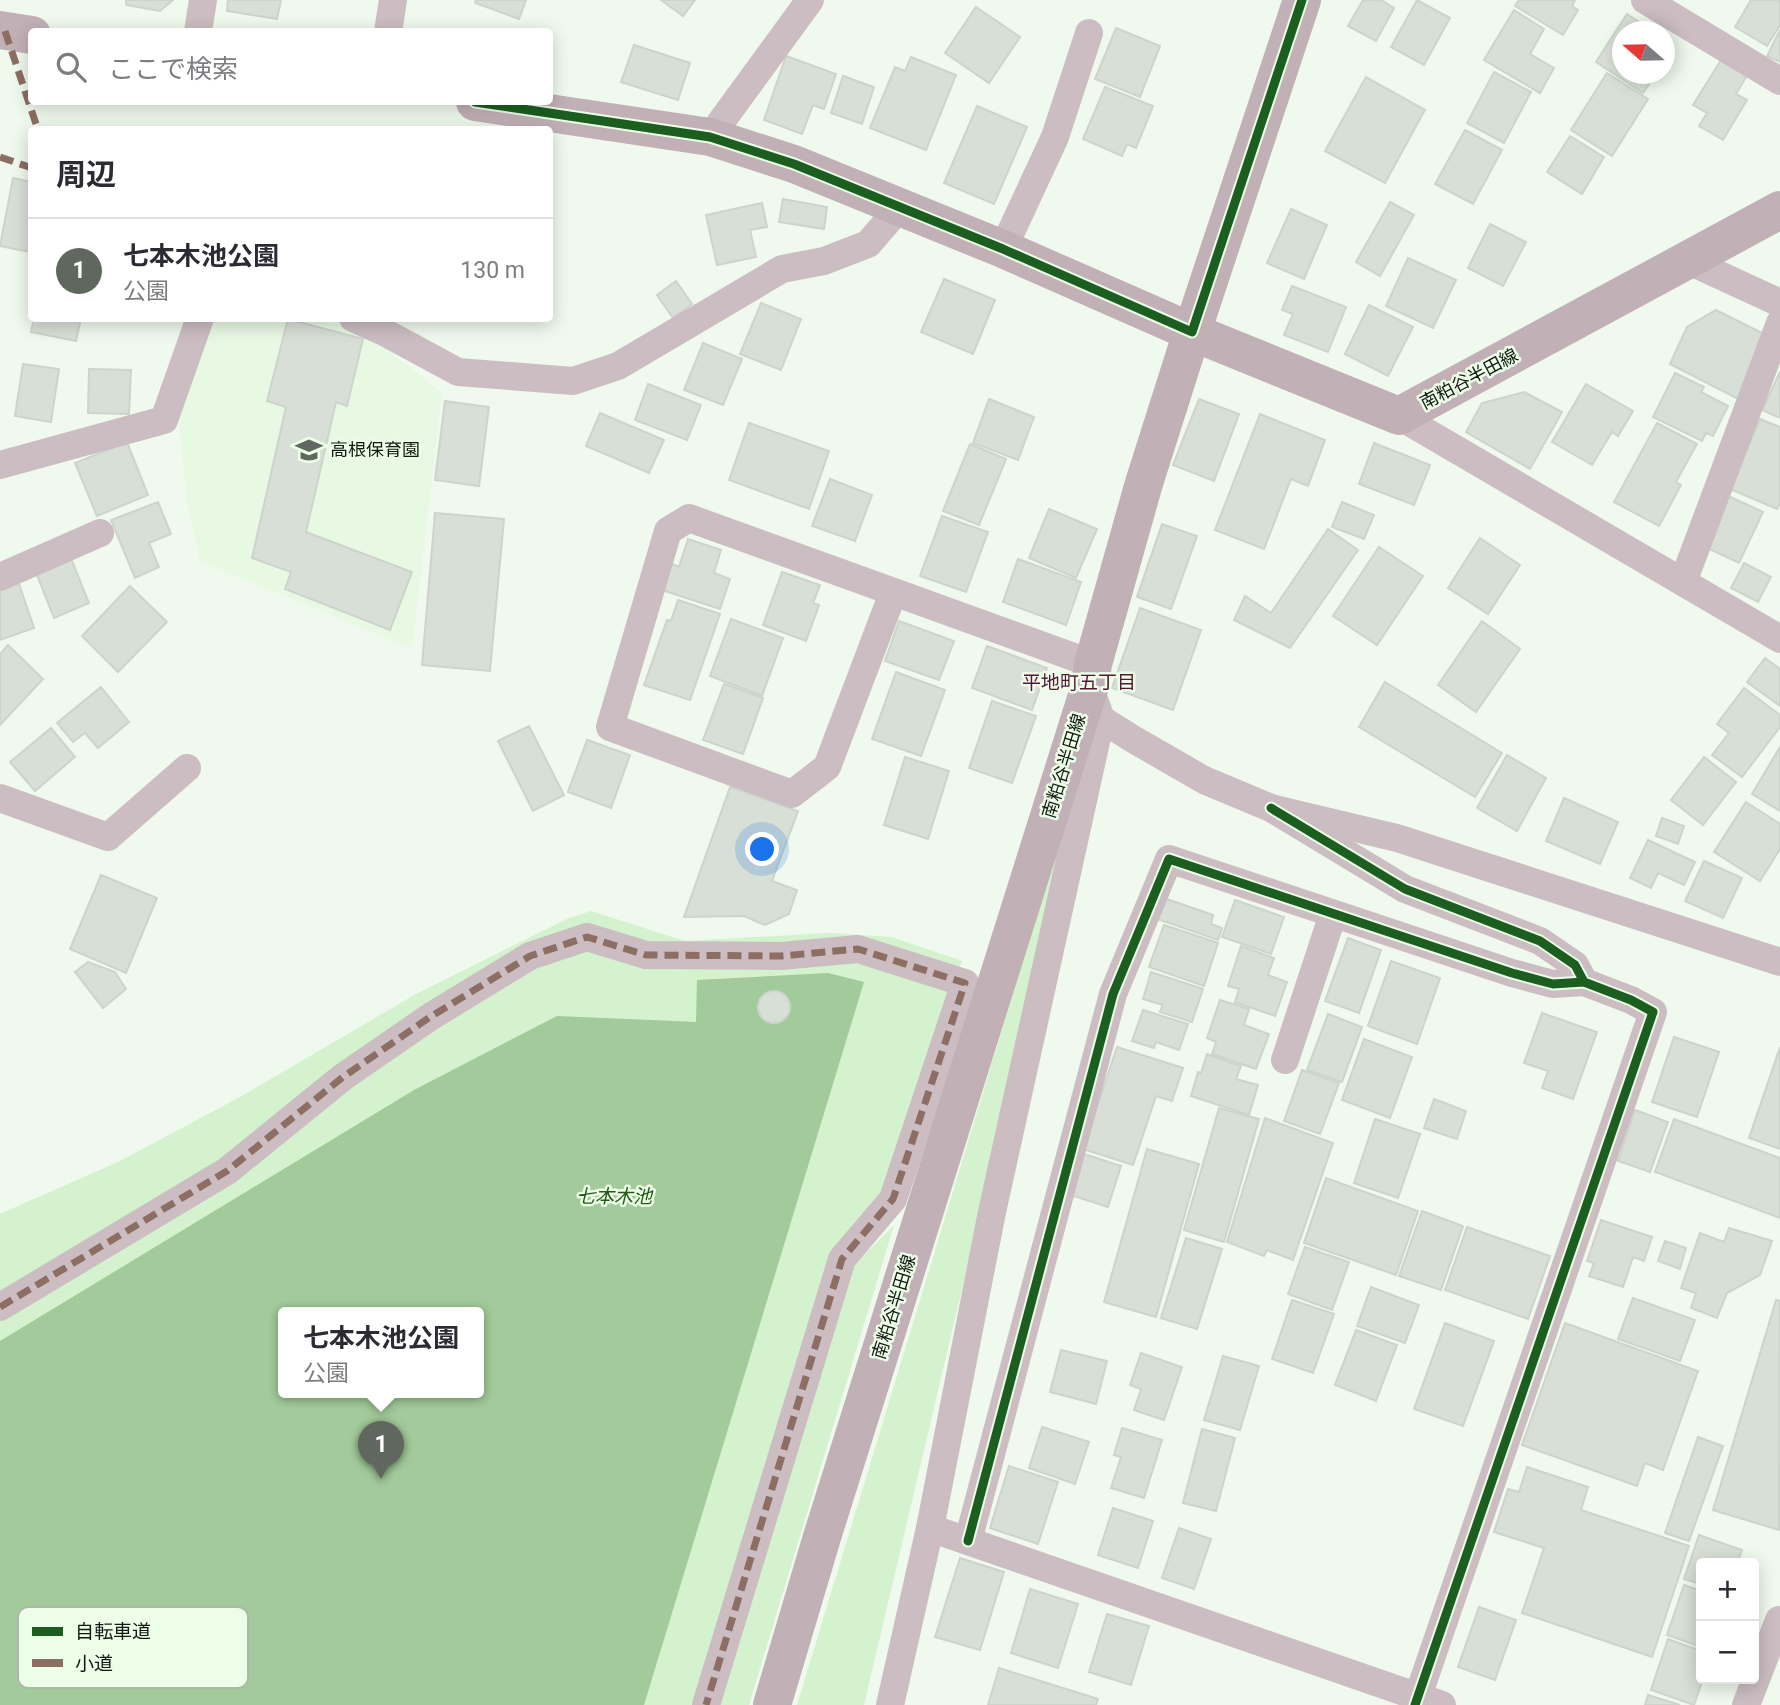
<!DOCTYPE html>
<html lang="ja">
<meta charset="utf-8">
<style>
body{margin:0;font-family:Roboto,"Noto Sans JP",sans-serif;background:#f2f2f3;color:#2b2b33}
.controls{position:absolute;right:21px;bottom:21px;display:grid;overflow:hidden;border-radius:7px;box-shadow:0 4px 18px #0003}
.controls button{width:63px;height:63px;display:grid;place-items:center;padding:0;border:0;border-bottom:2px solid #e1e1e2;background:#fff;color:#2b2b33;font:35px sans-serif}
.compass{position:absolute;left:1612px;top:21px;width:63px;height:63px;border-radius:50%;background:#fff;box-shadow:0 4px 18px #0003;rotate:290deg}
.you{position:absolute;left:763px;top:850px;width:24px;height:24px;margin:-18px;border:5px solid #fff;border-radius:50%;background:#1a73e8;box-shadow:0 0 0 10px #1a73e833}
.badge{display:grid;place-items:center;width:46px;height:46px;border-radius:50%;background:#60675f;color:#fff;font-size:23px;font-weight:700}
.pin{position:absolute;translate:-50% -58px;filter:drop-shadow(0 2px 4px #0008)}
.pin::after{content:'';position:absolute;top:37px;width:24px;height:21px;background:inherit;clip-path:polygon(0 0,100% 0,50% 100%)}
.popup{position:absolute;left:278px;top:1307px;width:206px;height:91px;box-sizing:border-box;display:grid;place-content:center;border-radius:7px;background:#fff;filter:drop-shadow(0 2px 5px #0005);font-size:23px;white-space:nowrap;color:#7c7c81}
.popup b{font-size:26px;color:#2b2b33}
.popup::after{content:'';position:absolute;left:50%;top:100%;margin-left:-14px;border:14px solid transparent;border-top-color:#fff}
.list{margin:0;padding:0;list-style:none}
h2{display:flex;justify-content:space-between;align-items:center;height:91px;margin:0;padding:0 28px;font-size:30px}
h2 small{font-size:23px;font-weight:400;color:#7c7c81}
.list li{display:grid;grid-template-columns:46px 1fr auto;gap:21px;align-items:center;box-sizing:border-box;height:105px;padding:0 28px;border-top:2px solid #e1e1e2}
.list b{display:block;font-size:26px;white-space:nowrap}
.list p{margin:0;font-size:23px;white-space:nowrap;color:#7c7c81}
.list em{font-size:23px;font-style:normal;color:#7c7c81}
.icon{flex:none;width:38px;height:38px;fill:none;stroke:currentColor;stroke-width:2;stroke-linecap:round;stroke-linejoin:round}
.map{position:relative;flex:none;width:1780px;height:1705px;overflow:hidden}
.search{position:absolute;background:#fff;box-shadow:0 4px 18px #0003;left:28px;top:28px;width:525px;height:77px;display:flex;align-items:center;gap:18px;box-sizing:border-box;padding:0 24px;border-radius:7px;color:#7c7c81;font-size:26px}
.panel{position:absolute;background:#fff;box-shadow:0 4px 18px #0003;left:28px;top:126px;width:525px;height:196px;border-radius:7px}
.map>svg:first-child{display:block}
.built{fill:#e7f8e3}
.green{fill:#d3f2cd;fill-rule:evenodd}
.water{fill:#a2ca9a;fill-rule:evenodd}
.building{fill:#d8dfd6;stroke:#cdd4cb;stroke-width:2}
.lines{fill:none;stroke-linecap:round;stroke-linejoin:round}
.street{stroke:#cbbdc2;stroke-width:28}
.secondary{stroke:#c2b0b7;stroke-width:38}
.quiet{stroke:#8d6e63;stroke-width:7;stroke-dasharray:14 7;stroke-linecap:butt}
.cycleway-casing{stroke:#ecfee8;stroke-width:13}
.cycleway{stroke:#1b5e20;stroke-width:9}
.labels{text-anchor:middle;stroke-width:5;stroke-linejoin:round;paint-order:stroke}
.street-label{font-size:18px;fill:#131912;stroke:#ecfee8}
.poi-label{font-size:18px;fill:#131912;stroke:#ecfee8;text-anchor:start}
.neighbourhood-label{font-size:19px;fill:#541538;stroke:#ecfee8}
.water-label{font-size:19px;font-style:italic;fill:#245919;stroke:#ecfee8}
.key{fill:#ecfee8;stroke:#abb9a8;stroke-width:2}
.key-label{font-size:19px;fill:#131912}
</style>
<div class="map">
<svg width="1780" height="1705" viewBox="0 0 1780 1705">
<rect width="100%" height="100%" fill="#f0f9ed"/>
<!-- built -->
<polygon class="built" points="208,318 310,318 339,325 363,335 395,356 442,393 412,648 200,561 187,500 177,400"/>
<!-- green -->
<g class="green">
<polygon points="1060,839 1027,1013 864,1705 797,1705"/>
<path d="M591,911l94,30 144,-8 63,4 70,24 -78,234 -52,57 -140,453h-692v-491l120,-53 120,-64 176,-103 153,-76zM283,1313h196v80h-196z"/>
<polygon points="894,1225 749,1705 720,1705 854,1265"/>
</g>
<!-- water -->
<path class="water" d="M828,973l36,9 -220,723h-644v-364l414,-251 143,-74 139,6 1,-42zM283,1313h196v80h-196z"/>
<!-- building -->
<g class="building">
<polygon points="126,0 173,0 160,11 126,5"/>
<polygon points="228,0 281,0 277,19 227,11"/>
<polygon points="476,0 526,0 519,19 475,3"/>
<polygon points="661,0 695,0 683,16"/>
<polygon points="1363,0 1381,0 1394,8 1376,41 1348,26"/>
<polygon points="1417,0 1450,18 1424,65 1391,47"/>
<polygon points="1519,0 1575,0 1572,6 1578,10 1563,35 1515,6"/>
<polygon points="1751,0 1780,0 1780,25 1767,46 1735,27"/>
<polygon points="976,7 1020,37 989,83 945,53"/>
<polygon points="1514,10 1544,29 1530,54 1554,68 1540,93 1484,60"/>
<polygon points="1627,14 1654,32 1622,32 1622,74 1656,74 1643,93 1596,62"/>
<polygon points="1116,28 1160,46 1140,97 1095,79"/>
<polygon points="1780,30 1780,62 1767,56"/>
<polygon points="634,45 690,63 678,100 621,82"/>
<polygon points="786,56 836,74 824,109 813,105 802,134 764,120"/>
<polygon points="911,57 956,75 926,150 870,128 895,67 905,71"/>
<polygon points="1723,57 1749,72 1736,94 1747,100 1723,140 1699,126 1707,113 1693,105"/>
<polygon points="1494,72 1531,92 1504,143 1467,123"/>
<polygon points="1607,73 1648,99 1612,156 1571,130"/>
<polygon points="843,76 874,87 862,124 831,113"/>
<polygon points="1366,77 1425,110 1385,183 1325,151"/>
<polygon points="1105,87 1153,106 1136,148 1127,144 1122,156 1083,139"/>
<polygon points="977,106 1027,127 994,204 944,183"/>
<polygon points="1465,130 1502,150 1473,204 1435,184"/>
<polygon points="1570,136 1604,157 1582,194 1547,172"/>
<polygon points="13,178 32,182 30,252 0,246"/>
<polygon points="783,199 827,207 824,229 779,222"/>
<polygon points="1390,202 1414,215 1380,276 1356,262"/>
<polygon points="762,203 767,227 750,230 756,257 717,265 706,215"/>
<polygon points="1291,209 1327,225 1304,279 1267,263"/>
<polygon points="1490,224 1526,242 1503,286 1468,268"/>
<polygon points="1408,258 1456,280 1433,328 1386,306"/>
<polygon points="944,279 995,300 973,354 921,332"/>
<polygon points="676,281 692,304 673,318 657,295"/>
<polygon points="1292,286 1346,307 1328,352 1284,335 1293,314 1282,310"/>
<polygon points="761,303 801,319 781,370 740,354"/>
<polygon points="1369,305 1413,327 1388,376 1345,354"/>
<polygon points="1716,310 1768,336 1738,399 1670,364 1687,327"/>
<polygon points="34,318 81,318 76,341 31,332"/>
<polygon points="288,319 363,339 347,406 336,402 306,532 412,572 390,630 285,589 291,572 252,558 286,407 267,401"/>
<polygon points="703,343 742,359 723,405 684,390"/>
<polygon points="23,364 59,369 51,422 15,416"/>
<polygon points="89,369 131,370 129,414 88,413"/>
<polygon points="1780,372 1780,418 1762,410"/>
<polygon points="1675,373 1704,387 1701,392 1728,406 1713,436 1706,433 1702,441 1653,417"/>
<polygon points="648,384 701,405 687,440 635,420"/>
<polygon points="1586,384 1633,411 1618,436 1612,432 1592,465 1552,442"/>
<polygon points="1524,392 1562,412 1530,469 1466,432 1482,403"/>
<polygon points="989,399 1034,417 1018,460 973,443"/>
<polygon points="1199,399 1239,414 1214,481 1173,465"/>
<polygon points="445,401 489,407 479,486 435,480"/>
<polygon points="600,413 664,440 649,473 586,446"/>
<polygon points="1260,414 1325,440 1308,486 1291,479 1264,549 1215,530"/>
<polygon points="1760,419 1780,427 1780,503 1777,509 1730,489"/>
<polygon points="749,423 829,451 809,509 729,480"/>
<polygon points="1657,423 1697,444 1676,482 1681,485 1659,526 1614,502"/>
<polygon points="127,442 148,495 97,516 75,463"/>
<polygon points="1374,443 1430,465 1414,505 1359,484"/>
<polygon points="970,444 1006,459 979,525 943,511"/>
<polygon points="830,479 872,495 855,541 812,526"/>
<polygon points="1724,494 1763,512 1739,563 1701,545"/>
<polygon points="158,502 171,534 149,543 159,567 135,578 111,520"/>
<polygon points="1342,502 1374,515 1364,539 1332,527"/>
<polygon points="1049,509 1097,529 1076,578 1029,558"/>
<polygon points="435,513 504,519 490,671 422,665"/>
<polygon points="942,516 988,532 966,592 920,576"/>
<polygon points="1162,524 1197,536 1171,609 1137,597"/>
<polygon points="1328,529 1358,550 1290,648 1234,620 1245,596 1271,613"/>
<polygon points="1480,538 1520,565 1488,614 1448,588"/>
<polygon points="688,539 721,550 714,573 730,579 720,609 662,590 670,563 679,567"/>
<polygon points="1379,547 1423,576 1377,645 1333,616"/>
<polygon points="70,556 89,603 54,618 35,570"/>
<polygon points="1018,559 1081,582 1066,625 1003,602"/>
<polygon points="1744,563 1771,577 1758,602 1731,588"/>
<polygon points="782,572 820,585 813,603 819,605 806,641 763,625"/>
<polygon points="17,578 34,628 0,640 0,584"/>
<polygon points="130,586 167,622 118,672 82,636"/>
<polygon points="678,600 720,614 690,700 644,685 667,620 671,621"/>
<polygon points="1140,608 1201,630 1173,710 1112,688"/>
<polygon points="731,619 783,638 762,696 710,676"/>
<polygon points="899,621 954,641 939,680 885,661"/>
<polygon points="1482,621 1520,649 1476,712 1438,685"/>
<polygon points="8,645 43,679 0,725 0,654"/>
<polygon points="987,646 1047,668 1032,710 972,688"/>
<polygon points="1765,658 1780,669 1780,706 1747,682"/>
<polygon points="896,672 945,690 921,756 872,739"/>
<polygon points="1385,682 1502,753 1475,797 1359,727"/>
<polygon points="724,684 763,698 743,754 703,740"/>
<polygon points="101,687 129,722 98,748 85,733 73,742 57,723"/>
<polygon points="1744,688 1780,715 1780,727 1742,777 1712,755 1729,733 1717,724"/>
<polygon points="992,701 1036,716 1012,783 969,768"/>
<polygon points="529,726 564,795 533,811 498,741"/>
<polygon points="51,728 75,757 35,791 10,762"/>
<polygon points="587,740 630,755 611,808 568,792"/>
<polygon points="1780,747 1780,811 1752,794"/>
<polygon points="1507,755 1546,778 1517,831 1477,808"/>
<polygon points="905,757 949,771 928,839 884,825"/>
<polygon points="1704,757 1736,782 1703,825 1671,800"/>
<polygon points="730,787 798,811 772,881 797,890 789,914 765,925 744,916 684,917"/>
<polygon points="1564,798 1618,822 1600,864 1546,841"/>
<polygon points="1746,802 1780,824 1780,849 1760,881 1714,852"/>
<polygon points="1662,818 1684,826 1678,844 1656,836"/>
<polygon points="1648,840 1695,862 1684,885 1658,873 1651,888 1630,878"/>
<polygon points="1704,861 1742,878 1723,918 1685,901"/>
<polygon points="101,875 157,898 126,973 70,949"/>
<polygon points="1164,898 1213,915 1211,924 1222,928 1218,940 1157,919"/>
<polygon points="1235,900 1284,917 1271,954 1222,937"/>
<polygon points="1164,925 1218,943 1204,986 1149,967"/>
<polygon points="1348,938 1381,950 1359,1013 1325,1001"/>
<polygon points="1241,946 1274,958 1268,975 1287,982 1275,1016 1235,1002 1239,989 1228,986"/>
<polygon points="1391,961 1440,978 1417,1044 1368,1026"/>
<polygon points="88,962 115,972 126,989 103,1008 75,972"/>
<polygon points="1151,972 1203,989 1192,1022 1160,1012 1163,1005 1143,999"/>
<circle cx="774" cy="1007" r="16"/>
<polygon points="1220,1000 1249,1009 1244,1025 1269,1034 1256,1069 1212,1054 1216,1042 1207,1038"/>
<polygon points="1143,1010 1188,1024 1179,1050 1156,1042 1154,1048 1132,1041"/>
<polygon points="1542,1013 1597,1032 1573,1099 1542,1088 1548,1071 1524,1063"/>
<polygon points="1328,1014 1362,1027 1342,1082 1307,1070"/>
<polygon points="1674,1037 1719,1052 1697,1117 1652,1102"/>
<polygon points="1364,1039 1412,1057 1390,1118 1342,1100"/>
<polygon points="1117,1047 1183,1068 1172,1101 1156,1096 1133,1165 1083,1149"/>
<polygon points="1780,1047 1780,1149 1749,1138"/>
<polygon points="1207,1054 1241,1066 1236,1079 1258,1085 1249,1115 1191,1096 1198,1072 1201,1073"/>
<polygon points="1302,1070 1339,1083 1320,1134 1284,1121"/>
<polygon points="1434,1099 1466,1111 1457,1139 1424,1128"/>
<polygon points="1219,1108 1259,1119 1224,1242 1184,1230"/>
<polygon points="1635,1110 1668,1122 1650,1172 1618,1161"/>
<polygon points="1265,1118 1333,1143 1293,1260 1267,1250 1264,1256 1227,1242"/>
<polygon points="1375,1119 1420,1134 1398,1198 1354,1183"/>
<polygon points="1674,1119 1780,1158 1780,1218 1655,1172"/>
<polygon points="1147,1149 1199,1164 1156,1317 1104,1302"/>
<polygon points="1084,1154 1121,1166 1108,1207 1071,1195"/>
<polygon points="1326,1178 1418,1211 1396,1275 1304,1243"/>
<polygon points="1422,1211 1463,1226 1441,1290 1399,1276"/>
<polygon points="1601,1220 1652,1237 1644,1261 1633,1257 1623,1287 1589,1276 1594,1263 1587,1261"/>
<polygon points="1467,1227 1550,1256 1528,1319 1445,1290"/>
<polygon points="1729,1228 1772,1241 1760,1275 1727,1293 1717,1318 1691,1308 1696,1293 1681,1288 1700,1233 1724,1242"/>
<polygon points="1186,1238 1222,1249 1197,1329 1161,1318"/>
<polygon points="1665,1241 1686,1248 1680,1269 1658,1261"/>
<polygon points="1305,1247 1349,1262 1332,1310 1288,1294"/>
<polygon points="1371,1287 1419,1305 1405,1343 1357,1326"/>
<polygon points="1633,1298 1695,1320 1680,1361 1618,1339"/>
<polygon points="1292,1300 1334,1314 1313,1373 1272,1359"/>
<polygon points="1776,1300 1780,1301 1779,1530 1713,1510"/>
<polygon points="1445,1323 1494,1341 1463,1426 1414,1409"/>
<polygon points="1565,1323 1698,1371 1663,1470 1645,1463 1637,1486 1522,1445"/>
<polygon points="1356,1330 1397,1345 1376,1401 1335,1385"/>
<polygon points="1061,1350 1107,1361 1096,1404 1050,1392"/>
<polygon points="1141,1353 1182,1367 1164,1420 1134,1410 1141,1389 1130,1385"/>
<polygon points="1223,1356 1259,1366 1240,1430 1204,1420"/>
<polygon points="1042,1427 1089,1442 1075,1484 1029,1468"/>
<polygon points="1122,1428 1162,1440 1144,1498 1111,1488 1121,1457 1114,1455"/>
<polygon points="1202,1429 1235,1438 1216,1511 1183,1503"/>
<polygon points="1698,1437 1723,1446 1689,1541 1665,1533"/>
<polygon points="1009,1466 1058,1482 1038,1544 990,1528"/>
<polygon points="1527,1467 1588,1487 1581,1510 1689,1546 1652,1657 1522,1613 1544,1548 1494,1532 1508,1489 1519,1492"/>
<polygon points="1113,1508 1153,1521 1138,1568 1098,1555"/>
<polygon points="1179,1528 1211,1539 1194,1589 1162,1578"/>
<polygon points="1699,1535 1742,1550 1737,1563 1701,1563 1701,1584 1684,1579"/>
<polygon points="960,1558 1004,1572 980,1650 935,1637"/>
<polygon points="1684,1585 1701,1591 1701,1647 1667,1635"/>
<polygon points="1030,1589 1078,1604 1058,1668 1011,1653"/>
<polygon points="1479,1607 1516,1620 1495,1680 1458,1667"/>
<polygon points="1107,1614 1149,1626 1131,1685 1089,1672"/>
<polygon points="1668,1639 1701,1651 1701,1679 1703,1679 1694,1705 1651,1690"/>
<polygon points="999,1668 1098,1699 1096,1705 988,1705"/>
<polygon points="1648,1695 1680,1705 1645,1705"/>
</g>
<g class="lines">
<!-- street -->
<g class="street">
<polyline points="1645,0 1780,81"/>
<polyline points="198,32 203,0"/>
<polyline points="388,32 393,0"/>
<polyline points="710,137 810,0"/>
<polyline points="1003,249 1055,137 1089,33"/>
<polyline points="1689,261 1780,303"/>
<polyline points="353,318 384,332 458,372 573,381 618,366 782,269 824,261 868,244 901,206"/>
<polyline points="1399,416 1780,639"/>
<polyline points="0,465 164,420 200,318"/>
<polyline points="0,577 100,533"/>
<polyline points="1683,582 1780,323"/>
<polyline points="893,593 827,767 792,794 610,727 668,531 689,518 1093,664"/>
<polyline points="1095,702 1101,719 1133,739 1204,780 1271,808 1397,838 1780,962"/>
<polyline points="0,798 108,837 187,768"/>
<polyline points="1271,808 1405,889 1540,941 1575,965 1584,982 1631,1000 1653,1012 1415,1705"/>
<polyline points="1285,1060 1333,914"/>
<polyline points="0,1307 227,1171 343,1077 430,1017 530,956 587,937 646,955 781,956 858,949 965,983 893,1199 842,1259 706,1705"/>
<polyline points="930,1528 1442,1705"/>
<polyline points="968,1541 1113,994 1169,859 1512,973 1553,984 1584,982"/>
<polyline points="890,1705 930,1528 992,1212 1101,719"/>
<polyline points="1746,1705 1779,1620"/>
</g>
<!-- secondary -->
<g class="secondary">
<polyline points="0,30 32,35"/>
<polyline points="475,102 710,137 794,164 1003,249 1192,332 1302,0"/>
<polyline points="772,1705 822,1537 1090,686 1093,664 1144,483 1192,332 1399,416 1780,210"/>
</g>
<!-- quiet -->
<g class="quiet">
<polyline points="5,31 38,130"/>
<polyline points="0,157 32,168"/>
<polyline points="0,1307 227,1171 343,1077 430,1017 530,956 587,937 646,955 781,956 858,949 965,983 893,1199 842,1259 706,1705"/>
</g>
<defs>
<g id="cycleway">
<polyline points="475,102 710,137 794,164 1003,249 1192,332 1302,0"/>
<polyline points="1271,808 1405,889 1540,941 1575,965 1584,982 1631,1000 1653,1012 1415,1705"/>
<polyline points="968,1541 1113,994 1169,859 1512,973 1553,984 1584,982"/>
</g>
</defs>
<!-- cycleway casing -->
<use href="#cycleway" class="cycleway-casing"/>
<!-- cycleway -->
<use href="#cycleway" class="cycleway"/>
</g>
<!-- icons -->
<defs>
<symbol id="school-bare" viewBox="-9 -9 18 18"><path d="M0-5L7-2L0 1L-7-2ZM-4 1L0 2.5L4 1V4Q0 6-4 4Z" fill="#60675f" stroke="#ecfee8" stroke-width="2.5" paint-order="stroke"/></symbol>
</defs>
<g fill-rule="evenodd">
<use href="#school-bare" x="290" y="431" width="38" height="38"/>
</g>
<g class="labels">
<!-- street labels -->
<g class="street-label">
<text transform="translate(1469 379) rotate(-28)" y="6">南粕谷半田線</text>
<text transform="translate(1064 766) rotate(-73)" y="6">南粕谷半田線</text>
<text transform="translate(894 1307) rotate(-73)" y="6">南粕谷半田線</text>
</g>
<!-- poi labels -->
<g class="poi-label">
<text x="330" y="456">高根保育園</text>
</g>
<!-- neighbourhood labels -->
<g class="neighbourhood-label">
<text x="1079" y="689">平地町五丁目</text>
</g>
<!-- water labels -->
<g class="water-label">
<text x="614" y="1203">七本木池</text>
</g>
</g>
<!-- legend -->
<rect x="18" y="1607" width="230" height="81" rx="10" class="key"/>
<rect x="32" y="1627" width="31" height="9" fill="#1b5e20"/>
<rect x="32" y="1659" width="31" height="8" fill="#8d6e63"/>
<g class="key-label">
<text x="75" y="1638">自転車道</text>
<text x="75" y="1670">小道</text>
</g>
</svg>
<div class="controls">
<button>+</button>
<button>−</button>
</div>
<svg class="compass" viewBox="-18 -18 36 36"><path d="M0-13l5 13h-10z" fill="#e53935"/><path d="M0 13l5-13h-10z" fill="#7c7c81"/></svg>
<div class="you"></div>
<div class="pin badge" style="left:381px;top:1479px">1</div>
<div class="popup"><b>七本木池公園</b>公園</div>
<div class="search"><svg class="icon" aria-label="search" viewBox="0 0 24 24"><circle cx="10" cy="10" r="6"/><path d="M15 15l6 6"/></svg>ここで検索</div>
<section class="panel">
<h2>周辺<small></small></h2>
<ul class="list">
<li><span class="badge">1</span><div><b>七本木池公園</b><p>公園</p></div><em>130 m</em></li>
</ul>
</section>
</div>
